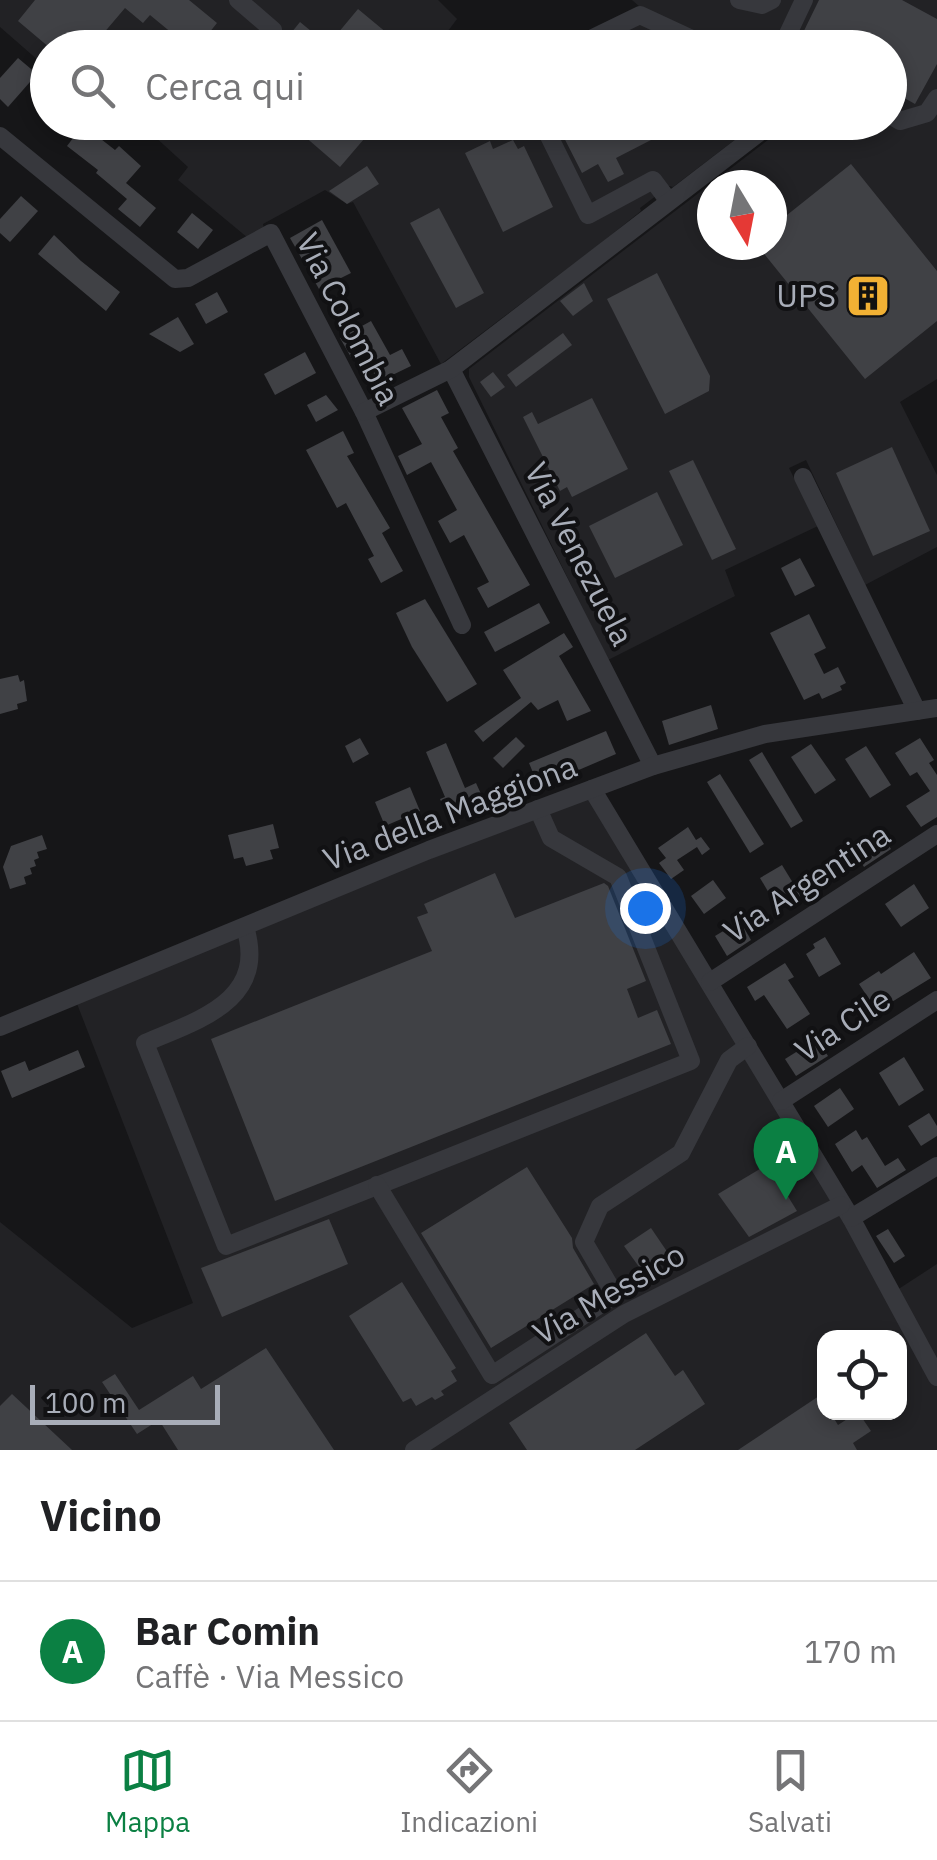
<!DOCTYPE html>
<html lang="it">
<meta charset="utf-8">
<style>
body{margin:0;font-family:"IBM Plex Sans",sans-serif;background:#f2f2f2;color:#202124}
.controls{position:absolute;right:30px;bottom:30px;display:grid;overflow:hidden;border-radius:20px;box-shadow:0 5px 15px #0003}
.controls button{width:90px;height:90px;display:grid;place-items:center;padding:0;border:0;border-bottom:2px solid #e0e0e0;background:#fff;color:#202124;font:50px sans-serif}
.compass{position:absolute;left:697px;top:170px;width:90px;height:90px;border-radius:50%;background:#fff;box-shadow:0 5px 15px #0003;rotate:170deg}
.scale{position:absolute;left:30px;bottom:25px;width:190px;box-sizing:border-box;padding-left:10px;border:5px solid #a8adb8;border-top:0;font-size:28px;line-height:35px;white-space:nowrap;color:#a8adb8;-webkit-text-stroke:8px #111113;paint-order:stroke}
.you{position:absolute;left:645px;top:908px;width:35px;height:35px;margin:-25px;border:8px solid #fff;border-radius:50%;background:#1a73e8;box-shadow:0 0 0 15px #1a73e833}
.badge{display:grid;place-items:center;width:65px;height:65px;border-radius:50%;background:#0b8043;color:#fff;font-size:32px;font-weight:700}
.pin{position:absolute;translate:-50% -82px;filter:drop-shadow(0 2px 5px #0008)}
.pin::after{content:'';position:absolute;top:52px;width:35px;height:30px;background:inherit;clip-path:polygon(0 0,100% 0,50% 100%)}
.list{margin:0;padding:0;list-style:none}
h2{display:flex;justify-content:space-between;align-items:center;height:130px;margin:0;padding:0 40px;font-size:42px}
h2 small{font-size:32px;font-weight:400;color:#757577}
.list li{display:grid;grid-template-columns:65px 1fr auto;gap:30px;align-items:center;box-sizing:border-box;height:140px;padding:0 40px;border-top:2px solid #e0e0e0}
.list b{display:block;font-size:38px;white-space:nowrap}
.list p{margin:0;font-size:32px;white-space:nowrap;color:#757577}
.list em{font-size:32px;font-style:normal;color:#757577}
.icon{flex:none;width:55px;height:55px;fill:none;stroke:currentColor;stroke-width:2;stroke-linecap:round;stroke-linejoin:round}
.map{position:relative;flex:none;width:937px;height:1450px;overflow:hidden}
.search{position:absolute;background:#fff;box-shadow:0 5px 15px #0003;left:30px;right:30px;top:30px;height:110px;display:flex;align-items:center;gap:25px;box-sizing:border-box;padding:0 35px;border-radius:55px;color:#757577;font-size:38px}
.sheet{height:270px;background:#fff}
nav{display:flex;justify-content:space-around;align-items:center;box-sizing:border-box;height:140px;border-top:2px solid #e0e0e0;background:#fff;font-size:28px;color:#757577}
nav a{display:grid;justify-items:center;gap:5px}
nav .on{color:#0b8043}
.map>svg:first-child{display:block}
.built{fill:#222225;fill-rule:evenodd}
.building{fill:#404145}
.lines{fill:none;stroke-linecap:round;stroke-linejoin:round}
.minor{stroke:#37383d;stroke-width:18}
.labels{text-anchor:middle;stroke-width:8;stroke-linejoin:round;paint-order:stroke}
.poi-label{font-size:32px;fill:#a8adb8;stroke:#111113;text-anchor:end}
.street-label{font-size:32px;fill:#a8adb8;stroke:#111113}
</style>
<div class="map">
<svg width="937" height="1450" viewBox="0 0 937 1450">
<rect width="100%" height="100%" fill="#161618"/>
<!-- built -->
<g class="built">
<polygon points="0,0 438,0 457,19 436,47 48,48 47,68 0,27"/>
<path d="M632,0h305v379l-37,23 37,73v72l-72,38 -59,-125 -17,8 29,58 -93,44 10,26 -127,64 -139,-283v-8l321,-246 100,-1v-74l-325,-1 75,-40zM712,185h60v60h-60z"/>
<polygon points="140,123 757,123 673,187 669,186 640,208 641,211 595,248 441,364 353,202 347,204 325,190 263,224 264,229 248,238 178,180 188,167"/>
<path d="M592,789l345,588v73h-937v-228l132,106 61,-25 -119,-307zM824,1338h76v74h-76z"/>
<polygon points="937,1264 937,1359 894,1292"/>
</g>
<!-- building -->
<g class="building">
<polygon points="35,0 189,0 217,23 197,48 190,48 150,15 143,23 125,8 91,48 50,48 18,21"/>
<polygon points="819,0 902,0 937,19 937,64 915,104 890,90 890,48 812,48 799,41"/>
<polygon points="358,9 405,48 286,48 291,42 287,38 300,22 328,45"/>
<polygon points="18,58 37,74 8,107 0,99 0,78"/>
<polygon points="288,122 359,122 370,132 340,167"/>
<polygon points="556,122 686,122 616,158 624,174 608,182 598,164 582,173"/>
<polygon points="83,125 115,150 119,146 141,166 126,183 156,208 140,227 118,209 127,199 96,173 98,170 67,146"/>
<polygon points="513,140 518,149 524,146 553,207 503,232 465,153 490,141 493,149"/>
<polygon points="851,164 937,271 937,321 865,379 757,245 772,245 772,227"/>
<polygon points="367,166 379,184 347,204 329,191"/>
<polygon points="21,196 38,211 10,242 0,233 0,219"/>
<polygon points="439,208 484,293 456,308 410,223"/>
<polygon points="192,213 213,230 198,249 177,232"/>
<polygon points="322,220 351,273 319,289 290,238"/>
<polygon points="54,235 81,261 120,292 106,311 38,254"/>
<polygon points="657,273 710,376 709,391 665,414 607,299"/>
<polygon points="584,283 593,301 573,316 560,301"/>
<polygon points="217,292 228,312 206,324 195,304"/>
<polygon points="178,317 194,344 180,352 149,334"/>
<polygon points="371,321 390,355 402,349 411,366 378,382 364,353 352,359 340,338"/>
<polygon points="563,333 572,345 516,387 507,375"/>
<polygon points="305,352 316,373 275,395 264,374"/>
<polygon points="493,372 505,387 491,397 480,382"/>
<polygon points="437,390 449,413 441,417 458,448 453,451 530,585 488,608 477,588 489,582 464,535 450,543 438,521 457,510 431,462 407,475 398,456 422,444 402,408"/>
<polygon points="326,395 338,410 316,422 307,405"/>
<polygon points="592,398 628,469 572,497 567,487 560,491 523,417 532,412 538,424"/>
<polygon points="343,431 354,453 347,456 390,528 382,533 403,571 381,583 368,559 374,556 346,503 337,508 306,450"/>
<polygon points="892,447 930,531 873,556 836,473"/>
<polygon points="693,460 736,549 712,560 669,471"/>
<polygon points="657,492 683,545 615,578 589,526"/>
<polygon points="800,558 815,586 795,596 781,568"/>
<polygon points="425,599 477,684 447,702 412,647 396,613"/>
<polygon points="539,603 550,623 495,652 484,632"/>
<polygon points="809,614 826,648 814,654 824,674 838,667 846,683 840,686 842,690 822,699 819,693 804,700 770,633"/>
<polygon points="564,633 573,647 559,656 591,711 567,721 558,700 538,710 531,702 483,742 474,731 521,698 503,670"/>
<polygon points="18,675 20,682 24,680 27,701 17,704 18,709 0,714 0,679"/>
<polygon points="711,705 718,729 669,745 662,721"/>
<polygon points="606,731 616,754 539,787 529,763"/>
<polygon points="516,737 525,746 503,768 493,758"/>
<polygon points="360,738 369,754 353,763 345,746"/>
<polygon points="920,738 934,760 929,763 937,775 937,817 921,827 906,806 930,791 917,772 910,776 895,753"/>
<polygon points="446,743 465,788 476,783 486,805 450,821 440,799 445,797 426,752"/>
<polygon points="811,744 836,780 815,794 791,757"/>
<polygon points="866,746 891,785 870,798 845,759"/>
<polygon points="762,752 803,821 791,828 749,760"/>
<polygon points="720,774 764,844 750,853 707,782"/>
<polygon points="410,787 420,811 385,826 375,802"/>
<polygon points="273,824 279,848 270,850 273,859 246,866 243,857 234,859 228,835"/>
<polygon points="688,827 696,840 701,837 710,849 702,855 697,847 677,860 684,870 671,879 659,863 666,858 658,848"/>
<polygon points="879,830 891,849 864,867 852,848"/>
<polygon points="42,835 47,849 37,852 39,858 34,860 36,866 30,868 32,874 24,877 26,884 10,889 3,867 11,846"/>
<polygon points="782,865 801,896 779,910 760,878"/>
<polygon points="495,873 515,918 604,883 608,886 646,981 627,989 638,1018 657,1010 671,1044 275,1201 211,1039 432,951 417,917 428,913 424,904"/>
<polygon points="713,880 726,898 704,914 691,896"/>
<polygon points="914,884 929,908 901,927 885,904"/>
<polygon points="740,921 751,940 727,956 715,936"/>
<polygon points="825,937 841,964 819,977 806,954 815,948 813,944"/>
<polygon points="914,952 931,978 877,1011 859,984 879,971 881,974"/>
<polygon points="785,963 794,977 788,980 810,1014 787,1029 764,995 755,1001 747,987"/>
<polygon points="817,1039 828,1056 796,1076 785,1059"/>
<polygon points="78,1050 85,1067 12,1098 1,1071 25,1061 29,1071"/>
<polygon points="904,1057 924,1090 899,1106 879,1073"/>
<polygon points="840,1088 854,1109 828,1127 814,1106"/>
<polygon points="929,1113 937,1126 937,1136 921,1146 908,1126"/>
<polygon points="856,1130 862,1140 867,1137 885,1166 898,1158 906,1170 877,1188 862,1165 852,1172 835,1144"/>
<polygon points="768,1164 797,1211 749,1237 718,1194"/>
<polygon points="527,1167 572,1238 573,1248 594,1284 491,1348 421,1233"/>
<polygon points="329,1219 348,1264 222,1317 201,1268"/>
<polygon points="651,1228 668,1253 642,1271 624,1246"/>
<polygon points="888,1229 905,1256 894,1263 876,1236"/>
<polygon points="402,1282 456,1368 451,1371 457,1381 441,1391 444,1395 435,1400 432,1397 416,1406 411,1398 403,1402 349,1316"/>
<polygon points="646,1333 675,1376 683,1370 705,1404 635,1450 527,1450 509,1423"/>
<polygon points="266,1348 334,1450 178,1450 159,1420 137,1434 102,1382 115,1374 139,1410 193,1376 201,1389"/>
<polygon points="12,1394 72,1450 0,1450 0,1406"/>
<polygon points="819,1396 824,1404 824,1412 830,1412 838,1425 858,1412 871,1431 853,1443 857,1450 738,1450"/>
</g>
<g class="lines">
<!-- minor -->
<g class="minor">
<polyline points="238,0 273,30 271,44"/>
<polyline points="739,0 762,5 772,0"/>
<polyline points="572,48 640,15 711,48"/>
<polyline points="788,48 786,38 804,0"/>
<polyline points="890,115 900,121 927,113 937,98"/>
<polyline points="542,122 588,215 653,180 668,200"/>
<polyline points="0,136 175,279 188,278 271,233 364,412 462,625"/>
<polyline points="451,369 653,766"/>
<polyline points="364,412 451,369 773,122"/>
<polyline points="803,477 917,711"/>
<polyline points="592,789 851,1218 937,1377"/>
<path d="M245,927c23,74 -47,93 -100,116l81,203 465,-185 -73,-184 -67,-39 -13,-29"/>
<polyline points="710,982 937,834"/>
<polyline points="0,1027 429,850 653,766 765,734 937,708"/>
<polyline points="781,1101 937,1000"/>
<polyline points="377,1185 492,1375 615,1295 584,1242 600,1206 681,1153 729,1060 748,1046"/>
<polyline points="851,1218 937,1166"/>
<polyline points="414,1450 624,1314 841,1205"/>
</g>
</g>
<!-- icons -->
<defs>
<symbol id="building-square" viewBox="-11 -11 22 22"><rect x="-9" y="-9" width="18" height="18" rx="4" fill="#f2b134" stroke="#111113"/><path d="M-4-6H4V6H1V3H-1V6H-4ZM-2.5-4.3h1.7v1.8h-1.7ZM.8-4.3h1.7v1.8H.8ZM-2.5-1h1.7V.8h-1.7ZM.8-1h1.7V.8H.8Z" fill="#111"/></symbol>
</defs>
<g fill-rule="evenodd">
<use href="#building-square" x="843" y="271" width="50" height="50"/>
</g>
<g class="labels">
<!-- poi labels -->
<g class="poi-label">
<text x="836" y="307">UPS</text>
</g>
<!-- street labels -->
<g class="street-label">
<text transform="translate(348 319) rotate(63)" y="11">Via Colombia</text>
<text transform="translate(579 554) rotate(63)" y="11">Via Venezuela</text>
<text transform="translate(450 813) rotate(-21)" y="11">Via della Maggiona</text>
<text transform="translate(807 883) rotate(-33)" y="11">Via Argentina</text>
<text transform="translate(843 1025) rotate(-33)" y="11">Via Cile</text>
<text transform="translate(609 1294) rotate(-30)" y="11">Via Messico</text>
</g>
</g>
</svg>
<div class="controls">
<button><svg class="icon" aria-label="locate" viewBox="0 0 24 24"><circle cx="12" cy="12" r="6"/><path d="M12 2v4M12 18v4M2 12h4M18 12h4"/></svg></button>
</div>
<svg class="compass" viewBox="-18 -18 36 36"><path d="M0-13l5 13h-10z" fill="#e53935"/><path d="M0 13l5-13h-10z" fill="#757577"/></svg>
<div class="scale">100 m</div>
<div class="you"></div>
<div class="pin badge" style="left:786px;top:1200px">A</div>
<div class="search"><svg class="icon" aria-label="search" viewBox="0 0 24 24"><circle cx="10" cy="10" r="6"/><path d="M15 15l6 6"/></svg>Cerca qui</div>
</div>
<section class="sheet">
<h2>Vicino<small></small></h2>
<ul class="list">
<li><span class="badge">A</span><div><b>Bar Comin</b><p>Caffè · Via Messico</p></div><em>170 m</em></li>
</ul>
</section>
<nav>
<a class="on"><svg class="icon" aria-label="map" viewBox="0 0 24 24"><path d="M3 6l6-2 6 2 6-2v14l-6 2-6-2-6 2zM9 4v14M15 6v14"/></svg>Mappa</a>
<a><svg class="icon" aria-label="directions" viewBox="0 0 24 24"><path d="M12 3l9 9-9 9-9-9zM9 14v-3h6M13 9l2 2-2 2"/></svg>Indicazioni</a>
<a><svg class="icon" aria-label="saved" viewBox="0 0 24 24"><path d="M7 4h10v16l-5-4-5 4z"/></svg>Salvati</a>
</nav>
